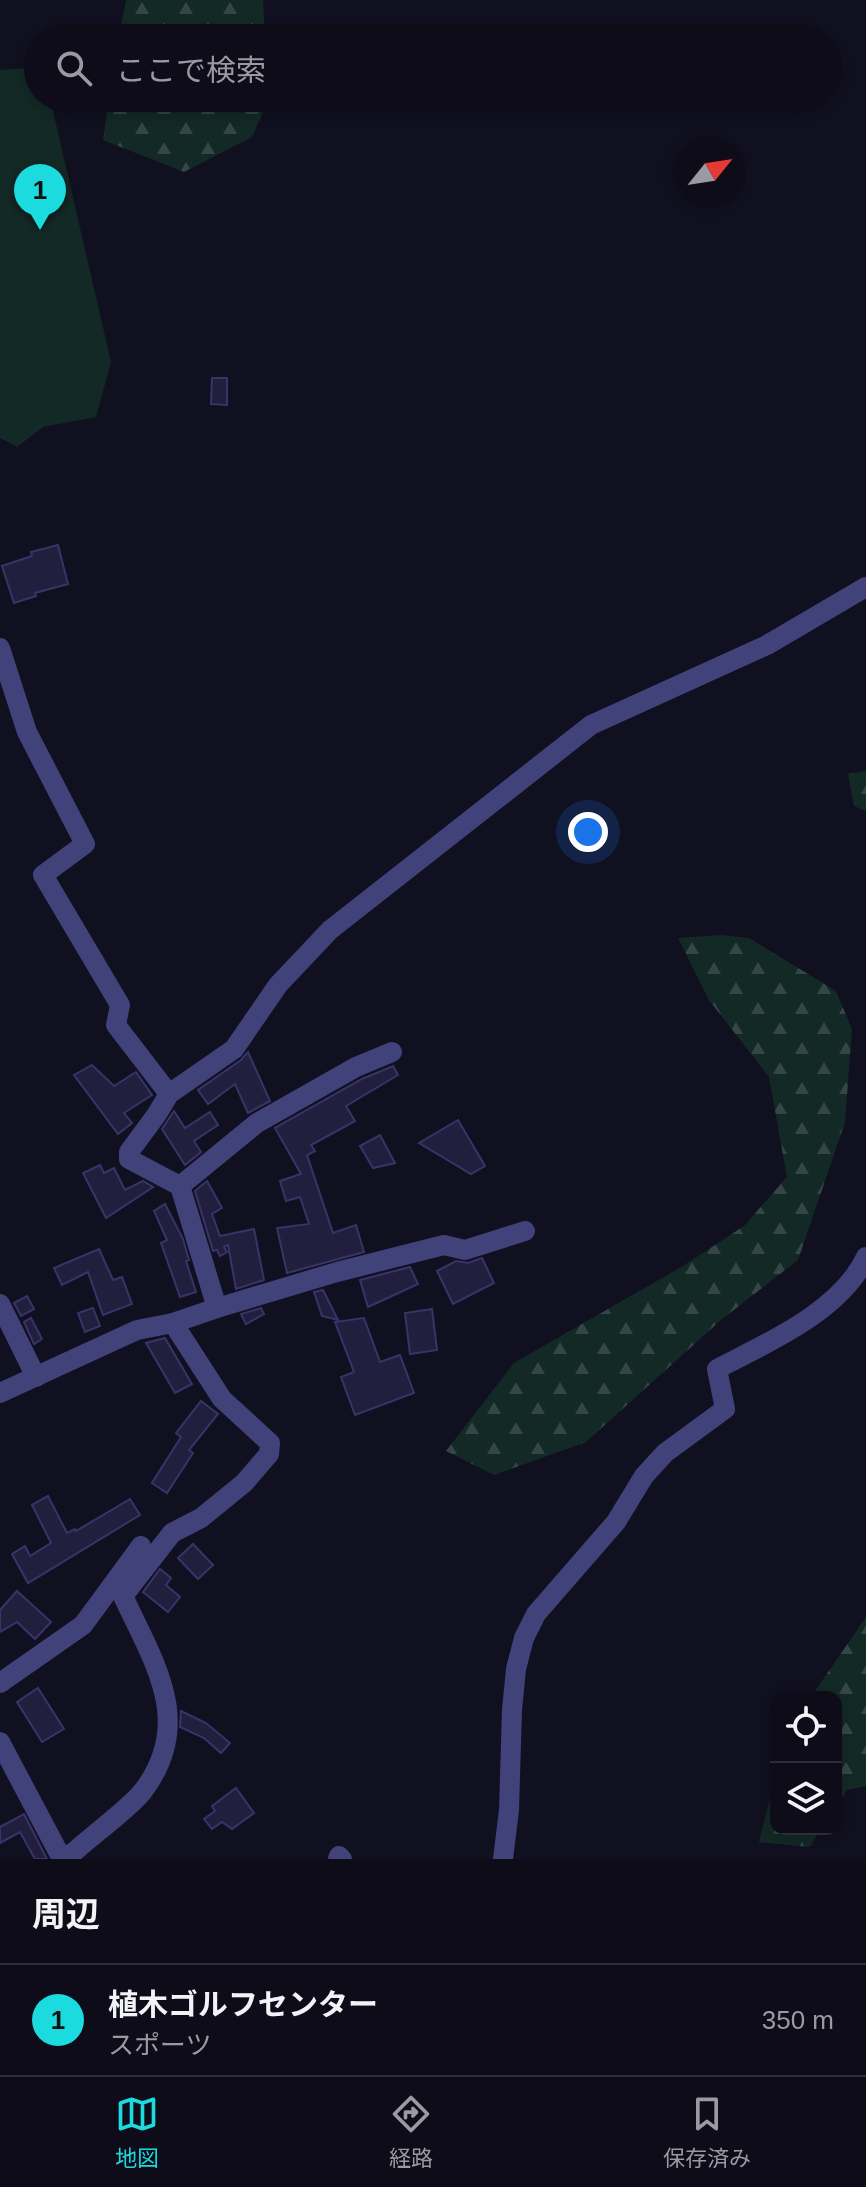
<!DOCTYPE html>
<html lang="ja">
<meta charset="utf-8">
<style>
body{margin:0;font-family:Arial,"Noto Sans JP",sans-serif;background:#161521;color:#f1f3f6}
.controls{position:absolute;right:24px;bottom:24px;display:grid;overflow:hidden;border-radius:16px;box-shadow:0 4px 12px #0003}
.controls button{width:72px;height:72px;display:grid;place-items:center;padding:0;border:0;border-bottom:2px solid #2d2c37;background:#0d0c18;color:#f1f3f6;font:40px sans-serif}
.compass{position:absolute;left:674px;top:136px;width:72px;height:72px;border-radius:50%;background:#0d0c18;box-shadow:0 4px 12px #0003;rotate:60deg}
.you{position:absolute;left:588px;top:832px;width:28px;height:28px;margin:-20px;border:6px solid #fff;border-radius:50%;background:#1a73e8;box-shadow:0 0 0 12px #1a73e833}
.badge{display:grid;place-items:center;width:52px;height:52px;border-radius:50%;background:#1bdbde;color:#111;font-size:26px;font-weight:700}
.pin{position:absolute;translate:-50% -66px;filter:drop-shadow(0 2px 4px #0008)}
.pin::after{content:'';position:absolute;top:42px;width:28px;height:24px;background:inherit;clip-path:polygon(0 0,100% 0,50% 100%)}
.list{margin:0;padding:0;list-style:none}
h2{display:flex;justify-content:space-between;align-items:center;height:104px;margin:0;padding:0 32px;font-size:34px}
h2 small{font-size:26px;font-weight:400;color:#9a9ba2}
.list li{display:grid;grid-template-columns:52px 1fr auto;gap:24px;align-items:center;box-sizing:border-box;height:112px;padding:0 32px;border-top:2px solid #2d2c37}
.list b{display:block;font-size:30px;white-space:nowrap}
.list p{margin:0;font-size:26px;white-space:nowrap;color:#9a9ba2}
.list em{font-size:26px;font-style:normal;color:#9a9ba2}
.icon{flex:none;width:44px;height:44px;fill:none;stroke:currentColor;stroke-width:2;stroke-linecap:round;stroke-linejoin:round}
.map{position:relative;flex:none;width:866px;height:1859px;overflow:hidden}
.search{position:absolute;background:#0d0c18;box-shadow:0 4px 12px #0003;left:24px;right:24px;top:24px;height:88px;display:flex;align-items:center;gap:20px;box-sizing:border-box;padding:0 28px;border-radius:44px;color:#9a9ba2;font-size:30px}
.sheet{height:216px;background:#0d0c18}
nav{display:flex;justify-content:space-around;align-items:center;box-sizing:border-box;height:112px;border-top:2px solid #2d2c37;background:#0d0c18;font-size:22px;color:#9a9ba2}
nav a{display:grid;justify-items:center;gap:4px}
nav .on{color:#1bdbde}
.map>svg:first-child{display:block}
.grass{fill:#132926}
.forest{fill:url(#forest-firs)}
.building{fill:#221e3e;stroke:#393368;stroke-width:2}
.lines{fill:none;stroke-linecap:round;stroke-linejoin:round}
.minor{stroke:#404279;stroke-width:20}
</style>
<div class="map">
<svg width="866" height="1859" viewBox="0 0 866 1859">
<defs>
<pattern id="forest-firs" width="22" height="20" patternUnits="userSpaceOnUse" patternTransform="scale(2)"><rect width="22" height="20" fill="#132926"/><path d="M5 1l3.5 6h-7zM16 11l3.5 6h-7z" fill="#344746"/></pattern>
</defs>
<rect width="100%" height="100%" fill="#111020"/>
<!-- grass -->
<polygon class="grass" points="38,67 38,98 50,98 111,362 96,417 43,427 17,447 0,438 0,70"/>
<!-- forest -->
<g class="forest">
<polygon points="126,0 263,0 265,38 119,38"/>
<polygon points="109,98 268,98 268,101 252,137 184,172 103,140"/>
<polygon points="866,771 866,811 854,806 848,774"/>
<polygon points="721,935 749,938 836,991 852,1029 845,1122 798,1260 721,1320 586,1442 494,1475 446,1451 514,1363 683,1266 744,1226 787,1177 769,1077 709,1000 678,938"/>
<polygon points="866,1617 866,1786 847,1790 836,1807 836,1697 811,1697"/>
<polygon points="776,1775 776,1829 821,1829 810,1847 759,1842"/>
</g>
<!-- building -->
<g class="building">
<polygon points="212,378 227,378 227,405 211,404"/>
<polygon points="58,545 68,584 35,593 36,596 14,603 2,566 32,556 31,552"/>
<polygon points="248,1052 270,1101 248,1113 235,1084 208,1104 198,1090 241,1060"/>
<polygon points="92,1065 114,1086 136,1072 152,1095 124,1113 132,1123 118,1134 74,1075"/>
<polygon points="393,1066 398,1075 346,1106 355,1121 311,1145 315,1151 307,1155 333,1233 356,1225 364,1252 287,1273 277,1228 309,1224 300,1197 286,1201 280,1181 301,1174 275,1128 362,1079"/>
<polygon points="174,1111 185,1128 210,1112 218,1125 194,1141 201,1152 185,1165 162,1129"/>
<polygon points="458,1120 485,1166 471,1174 419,1143"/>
<polygon points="380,1135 395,1163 373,1168 360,1146"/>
<polygon points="100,1165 104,1173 114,1168 125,1190 143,1181 153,1187 106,1218 83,1173"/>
<polygon points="207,1181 222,1208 212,1214 220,1236 254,1229 264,1280 236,1289 228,1245 224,1247 227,1252 220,1256 217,1250 213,1251 195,1191"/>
<polygon points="165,1204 183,1239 189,1260 186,1261 196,1292 180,1297 161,1243 167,1240 154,1211"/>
<polygon points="99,1249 113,1280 122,1277 132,1304 103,1315 88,1272 62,1285 54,1268"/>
<polygon points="482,1258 494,1283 453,1304 437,1271 456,1261 468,1263"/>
<polygon points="410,1267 418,1284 368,1307 360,1280"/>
<polygon points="323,1290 338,1320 322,1316 314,1292"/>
<polygon points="27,1296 34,1309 21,1316 14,1303"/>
<polygon points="93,1308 100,1326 85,1332 78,1313"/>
<polygon points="261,1308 264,1314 246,1324 241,1314"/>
<polygon points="432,1309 437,1350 410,1354 405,1313"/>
<polygon points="31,1318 42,1339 34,1344 24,1322"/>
<polygon points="364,1318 380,1362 400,1355 414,1393 355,1415 341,1377 354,1372 335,1322"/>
<polygon points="165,1338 192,1384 175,1393 146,1343"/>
<polygon points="201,1401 218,1414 189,1450 193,1453 167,1493 152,1483 181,1437 176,1433"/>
<polygon points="48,1496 67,1533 75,1529 76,1531 130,1499 140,1515 28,1583 12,1554 25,1546 30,1556 51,1543 32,1505"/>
<polygon points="193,1544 213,1565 198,1579 178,1558"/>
<polygon points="160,1569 171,1578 166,1585 180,1597 168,1612 143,1592"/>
<polygon points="17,1591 51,1622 35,1639 17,1622 0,1632 0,1610"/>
<polygon points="38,1688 64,1729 42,1742 17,1702"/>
<polygon points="181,1711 206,1723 230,1743 221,1753 204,1738 180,1727"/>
<polygon points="236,1788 254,1813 232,1829 222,1822 212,1829 204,1819 215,1811 212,1806"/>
<polygon points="24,1814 47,1859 35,1859 20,1832 0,1843 0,1827"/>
</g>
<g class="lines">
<!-- minor -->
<g class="minor">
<polyline points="0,648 27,732 85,844 43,875 120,1005 116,1025 169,1094"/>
<polyline points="180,1186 257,1123 356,1067 392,1052"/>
<polyline points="0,1304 36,1377"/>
<polyline points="217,1308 337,1272 444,1245 465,1250 525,1231"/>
<polyline points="0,1393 137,1330 173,1323 217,1308 180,1186 129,1159 129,1152 157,1114 169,1094 234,1049 278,985 330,930 591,725 767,645 866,587"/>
<polyline points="0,1683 83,1625 141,1546"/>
<polyline points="0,1742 62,1859"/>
<path d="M62,1859l12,-7c18,-17 55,-43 69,-61 52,-69 11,-128 -20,-195l49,-63 29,-15 43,-35 25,-29 1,-11 -48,-44 -49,-76"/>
<polyline points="338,1859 339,1856 342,1859"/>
<path d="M503,1859l6,-49 3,-100 4,-41 8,-31 12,-24 80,-92 28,-46 21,-23 60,-44 -8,-40c50,-26 124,-58 149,-112"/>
</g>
</g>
</svg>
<div class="controls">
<button><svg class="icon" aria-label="locate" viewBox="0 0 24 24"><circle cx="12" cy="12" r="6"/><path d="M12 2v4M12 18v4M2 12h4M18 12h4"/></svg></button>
<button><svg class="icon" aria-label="layers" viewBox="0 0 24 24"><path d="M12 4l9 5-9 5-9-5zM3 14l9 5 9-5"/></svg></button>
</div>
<svg class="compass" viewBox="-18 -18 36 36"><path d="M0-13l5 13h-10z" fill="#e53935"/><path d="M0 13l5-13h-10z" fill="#9a9ba2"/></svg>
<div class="you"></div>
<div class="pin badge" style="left:40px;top:230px">1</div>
<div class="search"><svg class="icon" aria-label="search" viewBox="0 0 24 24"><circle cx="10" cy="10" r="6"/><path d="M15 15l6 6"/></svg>ここで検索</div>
</div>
<section class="sheet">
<h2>周辺<small></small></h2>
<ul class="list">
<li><span class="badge">1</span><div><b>植木ゴルフセンター</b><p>スポーツ</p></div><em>350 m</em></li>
</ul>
</section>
<nav>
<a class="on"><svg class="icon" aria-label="map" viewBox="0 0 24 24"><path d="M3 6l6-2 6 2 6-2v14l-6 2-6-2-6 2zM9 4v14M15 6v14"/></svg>地図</a>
<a><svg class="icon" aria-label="directions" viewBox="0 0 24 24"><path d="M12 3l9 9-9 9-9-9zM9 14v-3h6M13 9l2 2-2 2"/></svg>経路</a>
<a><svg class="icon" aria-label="saved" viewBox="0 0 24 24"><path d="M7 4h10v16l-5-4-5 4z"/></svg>保存済み</a>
</nav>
